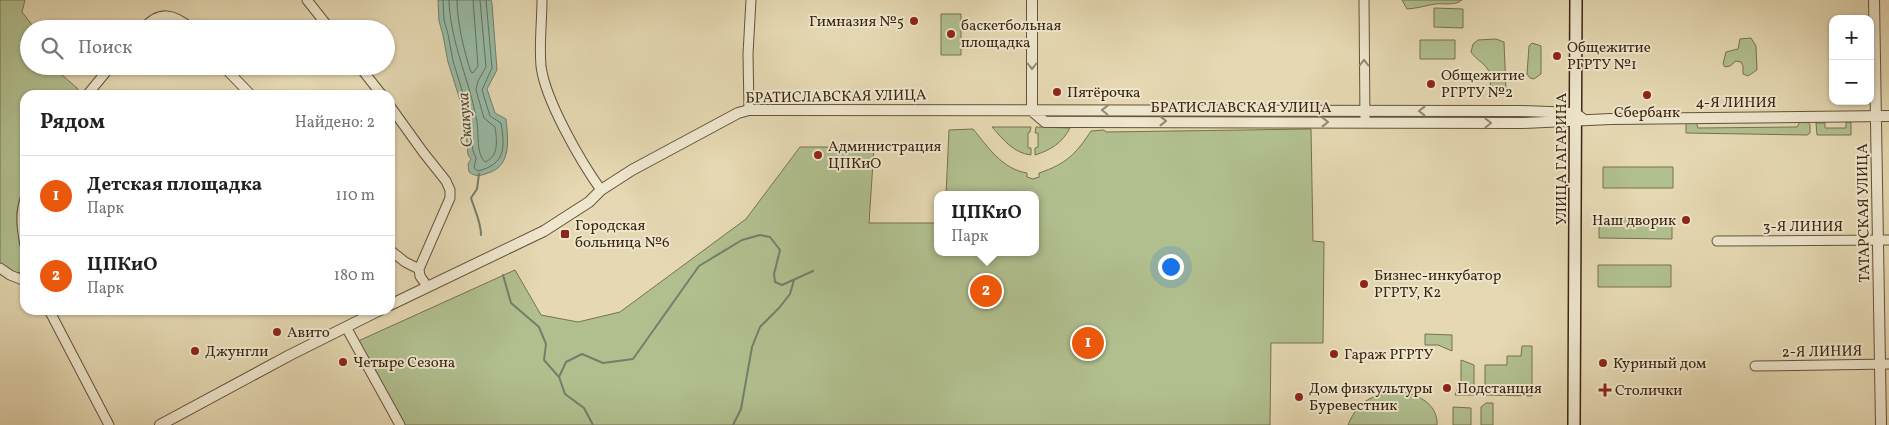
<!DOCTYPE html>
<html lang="ru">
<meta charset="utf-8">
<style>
body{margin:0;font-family:Vollkorn,serif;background:#f2f2f2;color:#222}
.controls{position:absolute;right:15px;top:15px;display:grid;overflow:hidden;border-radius:10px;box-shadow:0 1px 4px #0004}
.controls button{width:45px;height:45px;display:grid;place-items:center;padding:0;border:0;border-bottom:1px solid #e0e0e0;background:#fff;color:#222;font:25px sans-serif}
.you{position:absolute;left:1170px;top:266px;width:18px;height:18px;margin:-12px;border:4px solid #fff;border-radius:50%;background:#1a73e8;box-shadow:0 0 0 8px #1a73e833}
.badge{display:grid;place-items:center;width:32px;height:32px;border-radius:50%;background:#ea580c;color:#fff;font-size:16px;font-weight:700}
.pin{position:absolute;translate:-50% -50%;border:2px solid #fff;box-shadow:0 1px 5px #0006}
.popup{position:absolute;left:934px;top:191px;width:105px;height:65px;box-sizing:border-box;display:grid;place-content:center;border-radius:10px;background:#fff;filter:drop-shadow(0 1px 4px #0005);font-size:16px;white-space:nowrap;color:#767676}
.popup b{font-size:19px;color:#222}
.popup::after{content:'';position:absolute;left:50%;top:100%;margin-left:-10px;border:10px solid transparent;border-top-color:#fff}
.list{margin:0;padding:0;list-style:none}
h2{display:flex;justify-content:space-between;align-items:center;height:65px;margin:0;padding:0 20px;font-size:21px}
h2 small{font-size:16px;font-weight:400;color:#767676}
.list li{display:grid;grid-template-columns:32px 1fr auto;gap:15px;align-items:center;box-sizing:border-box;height:80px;padding:0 20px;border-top:1px solid #e0e0e0}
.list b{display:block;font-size:19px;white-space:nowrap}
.list p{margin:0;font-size:16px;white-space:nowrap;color:#767676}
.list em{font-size:16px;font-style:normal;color:#767676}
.icon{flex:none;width:28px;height:28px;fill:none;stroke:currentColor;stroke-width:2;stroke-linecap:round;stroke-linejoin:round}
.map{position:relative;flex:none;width:1889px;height:425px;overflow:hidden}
.search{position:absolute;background:#fff;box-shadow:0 1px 4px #0004;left:20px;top:20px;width:375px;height:55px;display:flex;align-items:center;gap:12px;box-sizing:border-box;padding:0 18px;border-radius:28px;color:#767676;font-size:19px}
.panel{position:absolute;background:#fff;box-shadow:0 1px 4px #0004;left:20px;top:90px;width:375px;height:225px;border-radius:15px}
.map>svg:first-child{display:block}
</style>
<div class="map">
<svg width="1889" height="425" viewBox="0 0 1889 425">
<rect width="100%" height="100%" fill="#e5d8b2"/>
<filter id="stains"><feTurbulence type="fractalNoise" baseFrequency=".004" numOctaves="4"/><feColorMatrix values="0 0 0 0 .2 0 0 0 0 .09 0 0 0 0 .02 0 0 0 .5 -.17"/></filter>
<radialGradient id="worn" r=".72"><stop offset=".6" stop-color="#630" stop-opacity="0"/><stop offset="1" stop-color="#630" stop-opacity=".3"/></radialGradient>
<path fill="#b1bf8f" stroke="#767250" d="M0,0H25L22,12L35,29H29V66H52L78,89V95H25V182L17,211V225L24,269L19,273L13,272L0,264Z
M1402,0H1462C1455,6 1443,3 1435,4C1424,6 1419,8 1407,9Z
M1434,8L1463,9V28L1434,27Z
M941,14H961V55H941Z
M1751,38L1756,46L1757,70L1748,76L1743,74V66L1741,62L1736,61L1730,66L1725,67L1723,64L1726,52L1738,49L1740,39Z
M1496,39L1504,42L1506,91L1494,95L1490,91C1490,86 1491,80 1490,74C1488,65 1476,60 1471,52L1473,44L1478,40Z
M1420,40H1455V59H1420Z
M1532,43L1541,46V74L1534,79L1530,78L1527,74L1529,46Z
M1696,121L1698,128L1797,127L1800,122H1808L1810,125V133L1807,135L1686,133V123Z
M1846,122H1851V135H1817L1816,123H1825V128H1846Z
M992,127H1031L1030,132L1028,133V148H1031V155C1013,153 1003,139 992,127Z
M1036,127L1070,128C1062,143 1051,150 1035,155V148L1038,147V133H1035Z
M973,129C988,147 1002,169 1027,173V177L1033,179L1039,177V173C1066,164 1076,154 1091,131L1103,130L1107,132L1311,129L1313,241L1324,242L1323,343H1271L1270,425H403L356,342L515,270L541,315L578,322L620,312L746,219L800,147H874L869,223H937V252H1035V195H946L949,130Z
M1603,167H1673V188H1603Z
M1599,218H1672V239L1599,238Z
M1598,265H1671V287H1598Z
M1425,334L1452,335V351L1438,345H1425Z
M1522,346H1532V396L1485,395V365H1507V356H1521Z
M1461,360L1474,365V395H1455L1461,381Z
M1402,392C1420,395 1438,405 1437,425H1348C1359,398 1375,394 1402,392Z
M1486,403H1493V425H1481V407Z
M1453,407L1471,408V425H1453Z"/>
<path fill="#97bba7" stroke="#727f6b" d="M438,0H491L492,4L497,70L487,89L495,113L506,119C508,139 512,166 488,173C480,176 476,177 469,172L468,164L471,159L468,155L465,116L448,62L443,35L439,21Z"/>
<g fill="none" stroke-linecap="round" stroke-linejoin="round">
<path stroke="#69705c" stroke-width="1" d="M443,0L444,20L448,34L453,61L470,116L473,151L476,158L474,168L478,171C506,164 505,147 501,123L490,116L482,90L492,68L486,0
M449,0C450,42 470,81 477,122C479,134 476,154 485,162C499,156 497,141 495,127L484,118L476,90L478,81L486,67L480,0
M457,0C457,21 464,52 471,72L473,73L478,66L473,0"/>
<path stroke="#727f6b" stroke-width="2" d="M479,174L477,189L471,198C475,211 481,222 481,235
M503,275L511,303L539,327L546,344L544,360L559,377L565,394L584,408L593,425
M559,377L566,362L582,354L603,363L633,359L699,266L742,240L760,235L770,237L780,250L774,274L775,282L782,285L813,271
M733,425L741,409L752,347L760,327L779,308L790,294L794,280"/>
<g stroke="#66523a" stroke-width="11">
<path id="minor" d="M307,0L330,29
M542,0C542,21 539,44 541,66C545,100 581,162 601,190
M1364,0L1365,122
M143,29C159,10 174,13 192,29
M223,66L251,95
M359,66L382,95
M87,95L111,66
M390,106L423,152L446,181L450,190V198L419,269L420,276L427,286
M749,110L748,54L751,0
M25,199C20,215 22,229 25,245
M1717,241L1889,240
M390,250L405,262L419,269
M0,268L10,275L25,281
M49,310L109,425
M346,327L400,425
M1755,366L1889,364"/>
</g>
<g stroke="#66523a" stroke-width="12">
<path id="tertiary" d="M1874,0L1881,425
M1032,111L1045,122H1081L1522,123L1611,119L1889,116
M1032,111V0
M390,305L544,231L589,202L601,190L632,170L738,113L749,110L1521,111L1575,113L1583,119
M160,425L290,355L380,310"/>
</g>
<g stroke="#3b2612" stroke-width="14">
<path id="secondary" d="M1574,425L1576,0"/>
</g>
<use href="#minor" stroke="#eee6cd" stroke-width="9"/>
<use href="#tertiary" stroke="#eee6cd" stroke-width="10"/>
<use href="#secondary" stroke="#eee6cd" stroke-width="11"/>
</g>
<defs><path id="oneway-chevron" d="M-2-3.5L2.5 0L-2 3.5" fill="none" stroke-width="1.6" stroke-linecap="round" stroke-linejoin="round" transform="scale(1.25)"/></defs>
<g stroke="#948670">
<use href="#oneway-chevron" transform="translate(1364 63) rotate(-90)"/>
<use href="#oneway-chevron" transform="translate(1032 66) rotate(90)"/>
<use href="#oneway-chevron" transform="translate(1105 110) rotate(-179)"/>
<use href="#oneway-chevron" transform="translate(1422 111) rotate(180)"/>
<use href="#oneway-chevron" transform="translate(1163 121)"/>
<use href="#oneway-chevron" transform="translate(1325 122)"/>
<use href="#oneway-chevron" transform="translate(1488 123)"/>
</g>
<g fill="#8f2418" stroke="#eee6cd" stroke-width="2">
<circle cx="914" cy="21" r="5"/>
<circle cx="951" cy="34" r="5"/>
<circle cx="1557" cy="56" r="5"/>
<circle cx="1431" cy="84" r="5"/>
<circle cx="1057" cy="92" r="5"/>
<circle cx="1647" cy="95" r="5"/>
<circle cx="818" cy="155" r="5"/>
<circle cx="1686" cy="220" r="5"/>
<rect x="560" y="229" width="10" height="10" rx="2.5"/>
<circle cx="1364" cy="284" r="5"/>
<circle cx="277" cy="332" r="5"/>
<circle cx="195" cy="351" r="5"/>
<circle cx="1334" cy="354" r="5"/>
<circle cx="343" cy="362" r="5"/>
<circle cx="1603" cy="363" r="5"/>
<circle cx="1447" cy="388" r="5"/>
<path d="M1602.5 382.5h5v5h5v5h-5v5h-5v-5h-5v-5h5z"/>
<circle cx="1299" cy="397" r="5"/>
</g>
<g text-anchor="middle" stroke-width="4" stroke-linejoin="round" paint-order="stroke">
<g font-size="15" fill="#3b2612" stroke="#eee6cd" text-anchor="start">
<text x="904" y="26" text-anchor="end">Гимназия №5</text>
<text x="961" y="30">баскетбольная<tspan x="961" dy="17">площадка</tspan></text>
<text x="1567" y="52">Общежитие<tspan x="1567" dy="17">РГРТУ №1</tspan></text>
<text x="1441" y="80">Общежитие<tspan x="1441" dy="17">РГРТУ №2</tspan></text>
<text x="1067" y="97">Пятёрочка</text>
<text x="1647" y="117" text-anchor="middle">Сбербанк</text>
<text x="828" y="151">Администрация<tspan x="828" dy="17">ЦПКиО</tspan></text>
<text x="1676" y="225" text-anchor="end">Наш дворик</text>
<text x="575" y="230">Городская<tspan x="575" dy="17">больница №6</tspan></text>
<text x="1374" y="280">Бизнес-инкубатор<tspan x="1374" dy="17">РГРТУ, К2</tspan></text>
<text x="287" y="337">Авито</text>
<text x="205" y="356">Джунгли</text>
<text x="1344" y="359">Гараж РГРТУ</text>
<text x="353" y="367">Четыре Сезона</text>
<text x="1613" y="368">Куриный дом</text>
<text x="1309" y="393">Дом физкультуры<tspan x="1309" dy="17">Буревестник</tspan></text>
<text x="1457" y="393">Подстанция</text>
<text x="1615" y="395">Столички</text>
</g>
<g font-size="15" fill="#3b2612" stroke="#eee6cd">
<text transform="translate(836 96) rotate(-1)" y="5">БРАТИСЛАВСКАЯ УЛИЦА</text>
<text x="1736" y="107">4-Я ЛИНИЯ</text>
<text x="1241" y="112">БРАТИСЛАВСКАЯ УЛИЦА</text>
<text transform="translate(1561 159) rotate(-90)" y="5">УЛИЦА ГАГАРИНА</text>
<text transform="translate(1863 213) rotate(-91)" y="5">ТАТАРСКАЯ УЛИЦА</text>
<text x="1803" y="231">3-Я ЛИНИЯ</text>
<text transform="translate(1822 351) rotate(-1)" y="5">2-Я ЛИНИЯ</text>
</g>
<g font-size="16" font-style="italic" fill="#524b37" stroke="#eee6cd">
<text transform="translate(464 120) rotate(-94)" y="6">Скакуха</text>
</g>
</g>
<rect width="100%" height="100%" filter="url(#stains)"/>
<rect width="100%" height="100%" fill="url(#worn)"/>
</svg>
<div class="controls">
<button>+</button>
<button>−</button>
</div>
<div class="you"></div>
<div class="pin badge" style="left:1088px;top:343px">1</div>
<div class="pin badge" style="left:986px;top:291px">2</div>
<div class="popup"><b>ЦПКиО</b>Парк</div>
<div class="search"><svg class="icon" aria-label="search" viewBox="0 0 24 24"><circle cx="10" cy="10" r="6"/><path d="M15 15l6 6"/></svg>Поиск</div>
<section class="panel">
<h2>Рядом<small>Найдено: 2</small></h2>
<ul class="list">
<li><span class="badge">1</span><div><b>Детская площадка</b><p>Парк</p></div><em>110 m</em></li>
<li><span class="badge">2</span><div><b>ЦПКиО</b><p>Парк</p></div><em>180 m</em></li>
</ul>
</section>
</div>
